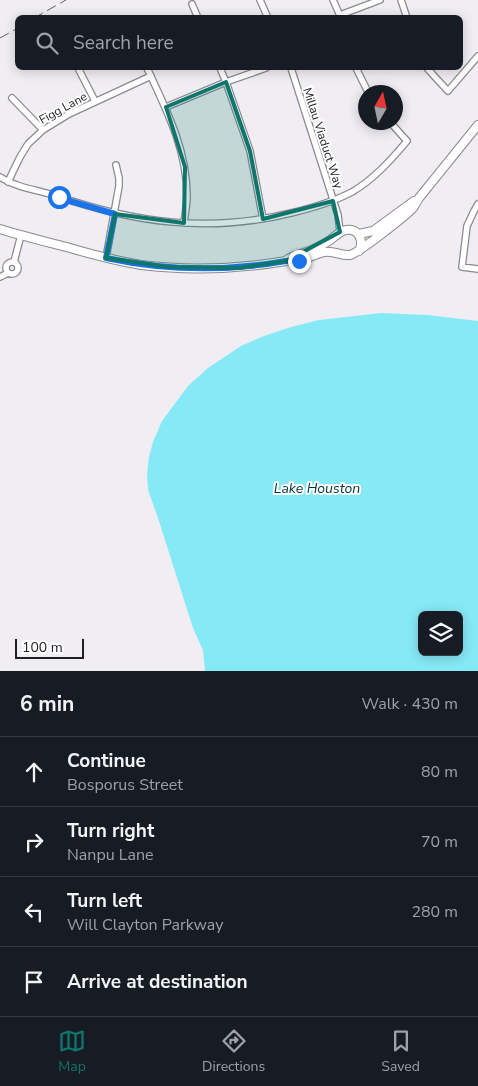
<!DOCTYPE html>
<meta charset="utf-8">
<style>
body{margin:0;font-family:"Nunito Sans",sans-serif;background:#20242c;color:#f1f3f6}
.controls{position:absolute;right:15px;bottom:15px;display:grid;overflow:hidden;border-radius:8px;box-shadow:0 2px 12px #0003}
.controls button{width:45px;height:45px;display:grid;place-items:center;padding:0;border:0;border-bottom:1px solid #363941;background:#171b24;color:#f1f3f6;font:25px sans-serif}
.compass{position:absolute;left:358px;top:85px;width:45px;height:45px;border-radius:50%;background:#171b24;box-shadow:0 2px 12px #0003;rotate:9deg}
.scale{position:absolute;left:15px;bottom:12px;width:69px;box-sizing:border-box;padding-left:5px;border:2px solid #202021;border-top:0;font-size:14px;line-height:18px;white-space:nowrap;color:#202021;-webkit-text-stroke:4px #fff;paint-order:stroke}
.stop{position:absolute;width:15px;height:15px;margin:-11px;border:4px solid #1a73e8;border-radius:50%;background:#fff}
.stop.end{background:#1a73e8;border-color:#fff;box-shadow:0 1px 5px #0008}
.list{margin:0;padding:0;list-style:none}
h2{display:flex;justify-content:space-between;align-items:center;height:65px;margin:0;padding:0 20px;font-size:21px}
h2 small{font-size:16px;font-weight:400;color:#9ea1a6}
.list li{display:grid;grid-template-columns:32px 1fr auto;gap:15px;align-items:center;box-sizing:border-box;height:70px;padding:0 20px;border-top:1px solid #363941}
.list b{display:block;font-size:19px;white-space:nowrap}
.list p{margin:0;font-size:16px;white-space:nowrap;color:#9ea1a6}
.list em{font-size:16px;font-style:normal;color:#9ea1a6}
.icon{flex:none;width:28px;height:28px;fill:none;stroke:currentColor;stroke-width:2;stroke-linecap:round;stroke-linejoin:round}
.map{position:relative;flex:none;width:478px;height:671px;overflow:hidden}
.search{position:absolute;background:#171b24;box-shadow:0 2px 12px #0003;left:15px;right:15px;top:15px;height:55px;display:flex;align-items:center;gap:12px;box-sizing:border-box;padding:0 18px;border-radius:8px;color:#9ea1a6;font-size:19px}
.sheet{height:345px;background:#171b24}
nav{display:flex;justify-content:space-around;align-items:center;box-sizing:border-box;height:70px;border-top:1px solid #363941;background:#171b24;font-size:14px;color:#9ea1a6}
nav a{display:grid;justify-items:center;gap:2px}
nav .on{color:#0f766e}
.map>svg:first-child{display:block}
</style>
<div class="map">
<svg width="478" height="671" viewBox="0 0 478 671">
<rect width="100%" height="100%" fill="#f0eef3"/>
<path fill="#86e9f6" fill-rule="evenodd" d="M381,313L427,315L478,321V671H205L203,650L193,628L158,518L148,490L147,474L149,457L153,442L162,421L188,386L208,368L241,346L264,336L291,327L319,320ZM422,615H459V652H422Z"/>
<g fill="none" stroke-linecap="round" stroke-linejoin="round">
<g stroke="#8c8a8e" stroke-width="8">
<path id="street" d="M260,0L268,18
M333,0L341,18
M401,0L407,18
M192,4L198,18
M340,15L380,0
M78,68L95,101
M147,68C166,109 187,149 187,196C187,205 185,214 184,223
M220,68L226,82L250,151L263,219
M291,68L338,215L340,232
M356,68L368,92
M427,68L435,77L448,91L478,56
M12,98L43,130
M166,107L226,82L266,68
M0,177C17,188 38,190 57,196C135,223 210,233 291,213C312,208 333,202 352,192C374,179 391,160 407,141L390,122
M8,182L20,157L28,144L43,130L69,114L151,76
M478,204L474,211L467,226L462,267L478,269
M106,258L119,186V178L116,165
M6 268a6 6 0 1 1 12 0a6 6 0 1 1-12 0Z
M14,262L21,235
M0,277L8,273"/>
</g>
<g stroke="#8c8a8e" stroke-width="10">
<path id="secondary" d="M0,229C23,236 47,242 70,248C94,255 117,261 141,265C190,271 238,269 286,261C300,263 310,256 324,252C333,250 341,256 350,255C357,254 407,215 413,208C415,205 417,201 419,198L478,125
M359,234L373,231L414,201
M288,259C293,256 300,255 306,252C313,250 320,246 327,242C333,239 339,231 346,230C359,228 364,241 359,251"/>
</g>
<use href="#street" stroke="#fff" stroke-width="5.5"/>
<use href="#secondary" stroke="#fff" stroke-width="8"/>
<path stroke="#626264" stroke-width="1" stroke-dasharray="10 5" stroke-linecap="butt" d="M34,18L66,0
M0,38L18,28"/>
</g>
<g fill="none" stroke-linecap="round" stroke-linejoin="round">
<path stroke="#1a73e8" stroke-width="6" d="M59,197L70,201L115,214L106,258C167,271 224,272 286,261L292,262L299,261"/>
</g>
<path fill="#0f766e" fill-opacity="0.2" stroke="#0f766e" stroke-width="4" stroke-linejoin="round" d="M226,82L250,151L263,219L333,201L340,232L286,261L239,268L168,267L106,258L115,214L184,223L185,167L166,107Z"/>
<g text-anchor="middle" stroke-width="4" stroke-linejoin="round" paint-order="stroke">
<g font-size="12" fill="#202021" stroke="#fff">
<text transform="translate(63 108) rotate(-29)" y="4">Figg Lane</text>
<text transform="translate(323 138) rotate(72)" y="4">Millau Viaduct Way</text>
</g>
<g font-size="14" font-style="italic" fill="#04363c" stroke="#fff">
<text x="317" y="493">Lake Houston</text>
</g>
</g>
</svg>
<div class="controls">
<button><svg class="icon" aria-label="layers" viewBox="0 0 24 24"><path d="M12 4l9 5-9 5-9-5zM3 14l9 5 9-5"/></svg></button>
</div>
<svg class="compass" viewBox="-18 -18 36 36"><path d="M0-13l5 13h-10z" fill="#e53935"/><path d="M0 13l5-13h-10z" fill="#9ea1a6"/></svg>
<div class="scale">100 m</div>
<div class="stop" style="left:59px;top:197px"></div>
<div class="stop end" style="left:299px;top:261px"></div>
<div class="search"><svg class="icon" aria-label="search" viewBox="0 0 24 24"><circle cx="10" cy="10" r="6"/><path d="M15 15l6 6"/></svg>Search here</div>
</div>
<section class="sheet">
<h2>6 min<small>Walk · 430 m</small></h2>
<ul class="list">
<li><svg class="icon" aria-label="ahead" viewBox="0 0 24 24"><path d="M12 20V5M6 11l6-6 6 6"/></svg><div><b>Continue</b><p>Bosporus Street</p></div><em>80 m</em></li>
<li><svg class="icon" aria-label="right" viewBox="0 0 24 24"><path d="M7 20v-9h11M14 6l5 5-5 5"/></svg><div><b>Turn right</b><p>Nanpu Lane</p></div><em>70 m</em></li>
<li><svg class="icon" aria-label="left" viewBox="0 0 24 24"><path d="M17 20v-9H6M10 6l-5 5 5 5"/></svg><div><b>Turn left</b><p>Will Clayton Parkway</p></div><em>280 m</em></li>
<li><svg class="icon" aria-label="arrive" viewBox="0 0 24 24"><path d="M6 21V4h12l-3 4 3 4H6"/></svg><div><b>Arrive at destination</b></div></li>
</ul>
</section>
<nav>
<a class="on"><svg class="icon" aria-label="map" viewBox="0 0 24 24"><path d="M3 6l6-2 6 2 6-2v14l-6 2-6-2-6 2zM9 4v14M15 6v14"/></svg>Map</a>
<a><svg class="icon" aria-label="directions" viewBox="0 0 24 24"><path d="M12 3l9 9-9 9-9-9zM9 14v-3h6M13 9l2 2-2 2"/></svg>Directions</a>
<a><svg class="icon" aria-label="saved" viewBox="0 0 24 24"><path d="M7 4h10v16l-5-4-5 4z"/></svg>Saved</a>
</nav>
